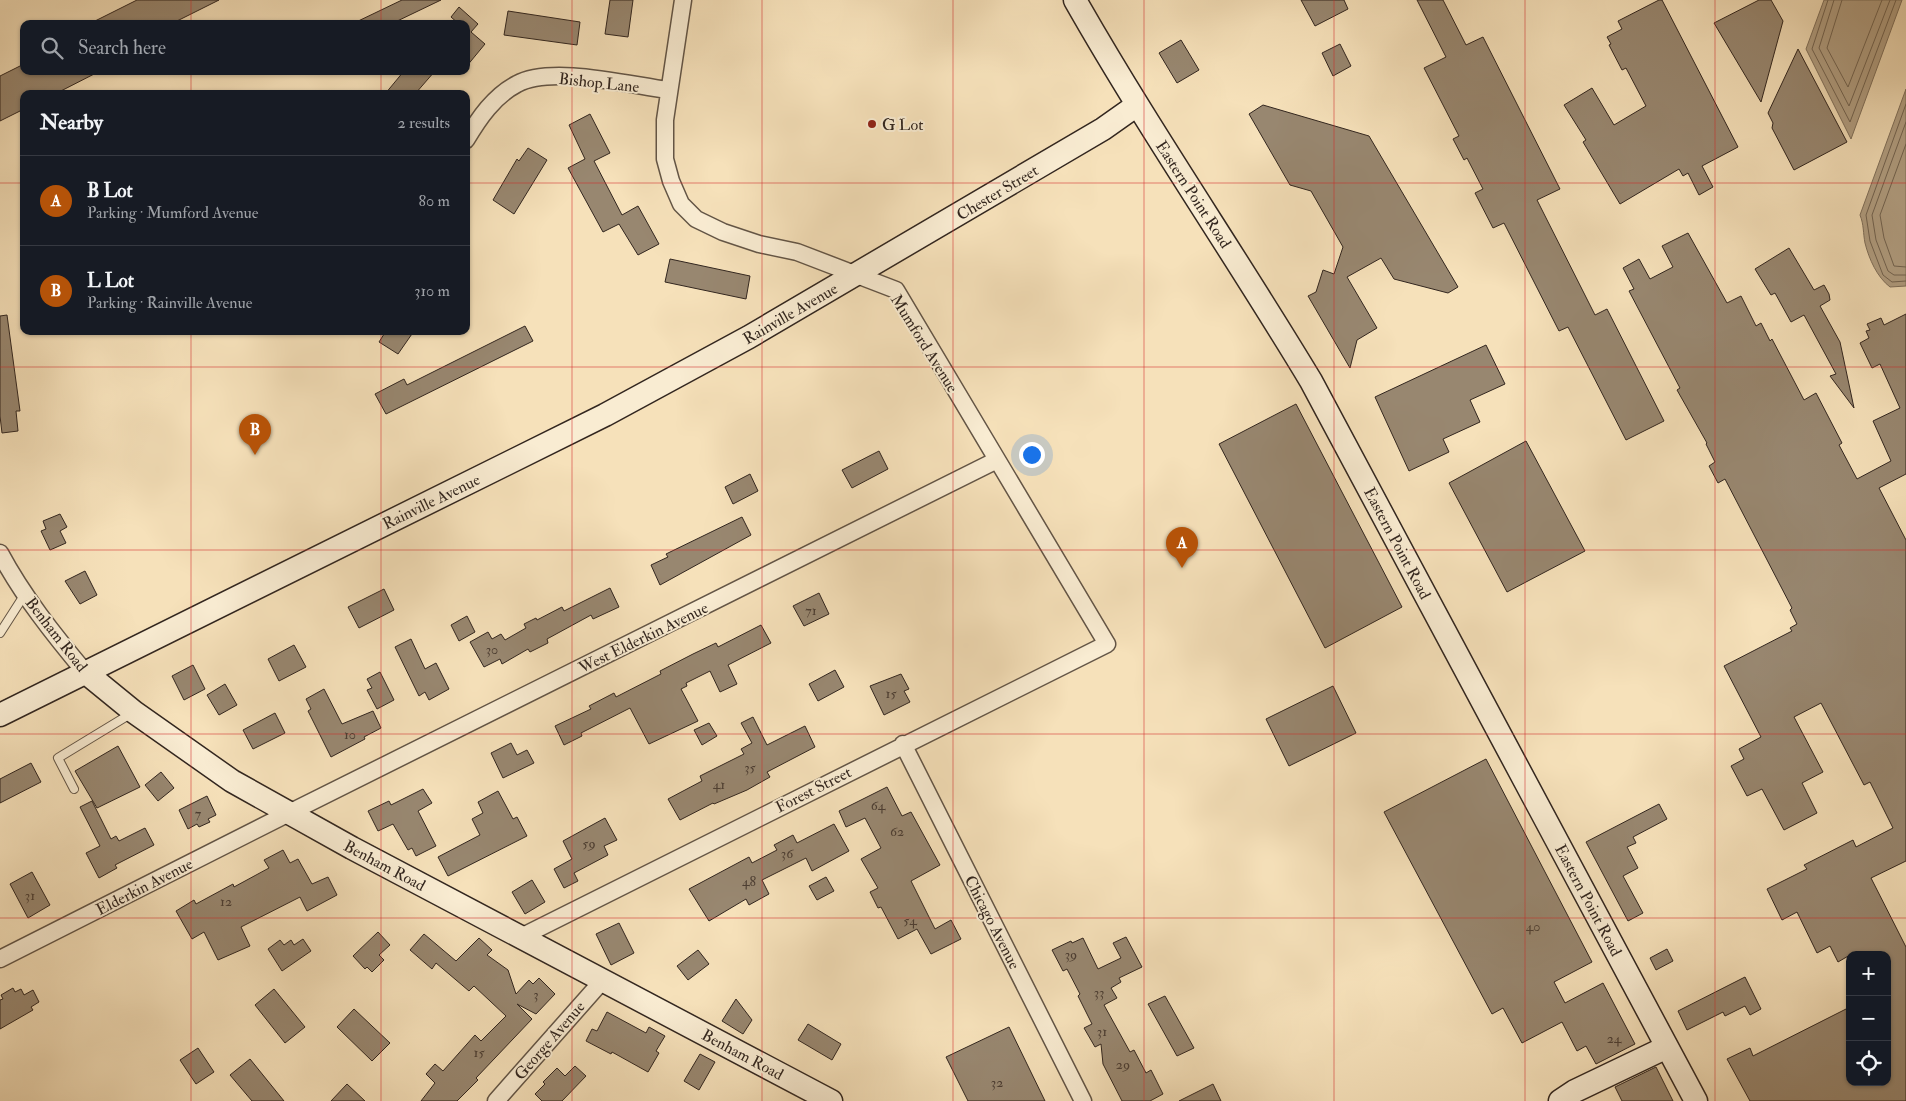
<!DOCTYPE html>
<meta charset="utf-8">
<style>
body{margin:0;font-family:"IM FELL Double Pica",serif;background:#20242c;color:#f1f3f6}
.controls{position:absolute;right:15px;bottom:15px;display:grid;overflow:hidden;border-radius:10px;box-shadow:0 1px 4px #0004}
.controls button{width:45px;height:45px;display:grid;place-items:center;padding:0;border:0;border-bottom:1px solid #363941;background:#171b24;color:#f1f3f6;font:25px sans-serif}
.you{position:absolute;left:1031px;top:454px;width:18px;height:18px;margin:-12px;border:4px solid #fff;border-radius:50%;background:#1a73e8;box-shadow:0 0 0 8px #1a73e833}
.badge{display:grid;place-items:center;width:32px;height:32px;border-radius:50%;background:#b45309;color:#fff;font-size:16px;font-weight:700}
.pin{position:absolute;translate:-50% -41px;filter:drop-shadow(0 1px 2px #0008)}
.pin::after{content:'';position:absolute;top:26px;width:18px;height:15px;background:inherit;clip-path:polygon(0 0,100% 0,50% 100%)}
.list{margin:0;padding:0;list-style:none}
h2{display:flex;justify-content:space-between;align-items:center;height:65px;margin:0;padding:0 20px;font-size:21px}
h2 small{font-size:16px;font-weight:400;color:#9ea1a6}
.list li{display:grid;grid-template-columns:32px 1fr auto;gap:15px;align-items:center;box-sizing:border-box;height:90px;padding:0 20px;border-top:1px solid #363941}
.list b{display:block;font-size:19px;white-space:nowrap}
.list p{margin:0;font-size:16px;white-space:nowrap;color:#9ea1a6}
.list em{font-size:16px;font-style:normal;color:#9ea1a6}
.icon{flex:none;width:28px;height:28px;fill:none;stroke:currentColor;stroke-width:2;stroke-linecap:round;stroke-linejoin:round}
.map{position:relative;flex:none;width:1906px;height:1101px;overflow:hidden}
.search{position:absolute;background:#171b24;box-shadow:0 1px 4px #0004;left:20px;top:20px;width:450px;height:55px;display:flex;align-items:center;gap:12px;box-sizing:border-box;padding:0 18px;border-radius:10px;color:#9ea1a6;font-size:19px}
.panel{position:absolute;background:#171b24;box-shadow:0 1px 4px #0004;left:20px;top:90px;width:450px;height:245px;border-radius:10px}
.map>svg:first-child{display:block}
</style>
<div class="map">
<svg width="1906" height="1101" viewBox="0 0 1906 1101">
<rect width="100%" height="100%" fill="#f6e1ba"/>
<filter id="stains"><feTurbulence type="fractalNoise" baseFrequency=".004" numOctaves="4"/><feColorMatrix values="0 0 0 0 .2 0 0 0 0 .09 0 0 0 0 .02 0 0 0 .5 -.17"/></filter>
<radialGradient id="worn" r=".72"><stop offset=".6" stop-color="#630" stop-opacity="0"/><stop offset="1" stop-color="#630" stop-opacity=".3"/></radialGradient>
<path fill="#b3a185" stroke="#7f705c" d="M1824,0H1902L1851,139L1806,49Z
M1906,89V286L1890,287C1877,277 1869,259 1865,243C1863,233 1864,225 1860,215Z"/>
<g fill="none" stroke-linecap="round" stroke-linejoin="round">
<path stroke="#726452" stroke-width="1" d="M1828,0L1812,49L1850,122L1896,0
M1834,0L1819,48L1849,106L1890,0
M1842,0L1827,48L1848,87L1882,0
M1906,104L1866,215L1870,241L1883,275L1892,282L1906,281
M1906,122L1872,215L1876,240L1888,271L1894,275H1906
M1906,144L1880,215L1884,238L1894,266L1906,267"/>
</g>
<path fill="#988770" stroke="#32261f" d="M137,0H219L171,24H89Z
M402,0H441L391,24H352Z
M610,0H633L628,37L605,34Z
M1301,0H1344L1348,9L1315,26Z
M1417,0H1443L1466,45L1483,37L1560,189L1537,200L1595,315L1607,309L1664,421L1626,440L1568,327L1559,331L1504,223L1493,228L1475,193L1483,189L1467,158L1464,160L1453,139L1459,136L1424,68L1446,57Z
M1659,0H1662L1738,147L1702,166L1713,187L1699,195L1688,173L1683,176L1679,169L1620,204L1583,142L1586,140L1564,105L1592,88L1614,125L1646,106L1626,68L1622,70L1609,45L1611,44L1607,37L1622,29L1618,21Z
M1759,0H1771L1783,21L1761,102L1714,23Z
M459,7L478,24L471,32L485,44L466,67V24H459L451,17Z
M508,11L580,22L577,45L504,35Z
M1181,40L1199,70L1177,83L1159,53Z
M1340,44L1351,66L1333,76L1322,53Z
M1798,49L1847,142L1794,170L1772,128L1773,123L1768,113Z
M24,64V71H100L55,94H24V109L0,121V76Z
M404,71H435L415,94H385Z
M1263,105L1369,136L1458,287L1448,293L1394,279L1381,258L1347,277L1377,328L1357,340L1350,368L1308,296L1316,292L1323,270L1334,274L1343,247L1311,191L1290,185L1249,114Z
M590,114L610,153L594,161L622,215L638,206L659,244L638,255L619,224L603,232L568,168L585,159L569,125Z
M528,148L547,160L514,214L493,200L517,159L519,161Z
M1688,233L1727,303L1741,296L1756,326L1761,323L1770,341L1772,339L1804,400L1816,393L1842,443L1839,445L1857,479L1891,461L1873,421L1900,408L1880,364L1872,368L1860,343L1869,338L1866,331L1870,330L1867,324L1881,318L1884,325L1906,314V474L1879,488L1906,540V861L1871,878L1906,947V1101H1750L1727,1059L1750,1048L1753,1056L1850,1007V1082H1887V955H1850L1838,962L1830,946L1817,953L1797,912L1782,920L1767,889L1807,869L1804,865L1853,840L1856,847L1893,828L1870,782L1864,785L1821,703L1794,717L1823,772L1802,783L1817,813L1784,830L1762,789L1747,796L1731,766L1744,759L1739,749L1761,737L1724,666L1792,631L1790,628L1797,624L1790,610L1792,608L1725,479L1718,483L1709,466L1715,462L1706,444L1707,443L1677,390L1680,388L1629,291L1634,289L1623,268L1639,259L1650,279L1673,267L1662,246Z
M1789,248L1814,290L1824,285L1829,294L1830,300L1820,306L1840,342L1854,408L1830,376L1836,374L1804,315L1791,322L1775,293L1771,295L1755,269Z
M670,259L750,276L746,299L665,282Z
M7,315L20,411H16L18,431L2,433L0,416V316Z
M525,326L533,341L386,414L375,394L404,379L407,385Z
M386,331H414L398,354L379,342Z
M1486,345L1505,384L1470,400L1480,422L1443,439L1449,452L1409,471L1375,397Z
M1296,404L1402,607L1325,648L1219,444Z
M1526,441L1585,551L1507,592L1449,483Z
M879,451L888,469L852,488L842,470Z
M750,474L758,491L733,504L725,487Z
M60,514L67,527L60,531L66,543L50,550L41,531L46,529L43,521Z
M742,517L751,535L660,585L651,565L668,557L666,554Z
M85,571L97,595L80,604L65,581Z
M610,588L619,607L593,619L591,615L547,639L548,643L530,652L528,649L502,664L500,659L484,667L470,642L488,632L492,639L501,634L505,640L526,628L524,624L536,618L537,620L562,607L564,611Z
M384,589L394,610L359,628L348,607Z
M819,593L829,614L804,626L793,606Z
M467,616L475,632L459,641L451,625Z
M761,625L771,643L728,665L737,684L720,692L710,671L686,683L687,686L681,689L698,721L649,744L630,708L581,733L582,736L564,745L555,726L591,709L589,706L614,693L616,697L661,674L660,671L693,654L716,643L718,647Z
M411,639L425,669L436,663L449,689L429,700L425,692L419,696L395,647Z
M294,645L306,667L279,681L268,659Z
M193,665L205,689L184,700L172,676Z
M835,670L844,687L818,701L809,684Z
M380,672L394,700L377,709L367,690L372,688L367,679Z
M901,674L909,689L904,691L910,702L884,715L870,686Z
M225,684L237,705L219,715L207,695Z
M1333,686L1356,733L1289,766L1266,719Z
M324,689L342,724L373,711L381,728L364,737L365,739L331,757L308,711L311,709L306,699Z
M275,713L285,733L253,749L243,730Z
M753,717L767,745L805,726L815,747L767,772L770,777L747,790L714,804L713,803L680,820L668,799L702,781L700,776L744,754L741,749L752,743L741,723Z
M709,723L717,736L702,745L694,730Z
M511,743L517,755L527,750L534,763L503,778L491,753Z
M118,746L140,787L97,808L75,771Z
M1486,759L1592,962L1554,982L1565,1003L1603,983L1635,1044L1596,1064L1586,1046L1577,1051L1562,1022L1522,1043L1503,1008L1492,1014L1384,812Z
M31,763L41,782L0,803V779Z
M161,772L174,788L158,801L145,785Z
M887,787L902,816L911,812L940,865L911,881L935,929L951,920L961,939L931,954L917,929L898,939L881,907L878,908L870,892L878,888L861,859L881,848L865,818L846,827L839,811Z
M423,789L432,803L418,811L436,846L416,856L412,848L408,850L393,824L378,831L368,811L389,801L391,805Z
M498,791L513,819L517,817L527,836L448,876L438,857L480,835L472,819L483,813L478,802Z
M207,796L216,815L208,819L210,822L199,827L197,824L188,829L179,810Z
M92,801L111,839L116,836L119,841L145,828L154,845L115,865L117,868L99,878L86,853L100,846L80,807Z
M1659,804L1667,819L1633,837L1636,843L1627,847L1638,868L1623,876L1643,913L1628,921L1586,842Z
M605,818L617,840L604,846L608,855L574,873L578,881L564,888L554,869L572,859L563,841Z
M834,824L849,851L812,871L806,858L762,880L769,894L749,905L746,899L709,921L689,889L749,857L752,863L777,850L774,845L793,835L797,843Z
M283,850L290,863L298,859L312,884L328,877L337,895L307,911L300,897L241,927L250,946L218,960L204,932L192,939L176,911L194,900L196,904L233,884L234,887L269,868L264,860Z
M32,872L50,905L28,918L10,884Z
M826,877L834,891L817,900L809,886Z
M532,880L545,902L525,914L512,892Z
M619,923L634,953L611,965L596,934Z
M378,932L390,945L379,955L384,960L372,972L367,967L365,969L353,956Z
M424,934L456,961L479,938L492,950L487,955L508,970L516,994L529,980L533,984L539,978L555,994L536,1014L517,1004L532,1019L476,1078L478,1080L457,1101H421L435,1083L426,1074L435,1064L443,1071L475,1035L481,1041L506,1016L474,986L469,991L436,963L432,969L410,950Z
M1126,937L1142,967L1119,978L1121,982L1111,988L1117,998L1104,1005L1130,1052L1134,1050L1146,1073L1151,1070L1163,1094L1150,1101H1122L1103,1064L1101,1044L1095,1047L1084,1028L1092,1024L1078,996L1080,994L1067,969L1063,971L1052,950L1071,941L1072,943L1083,938L1098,969L1121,958L1113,943Z
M303,939L311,951L282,971L268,949L280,940L284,945L291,940L294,945Z
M1667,949L1673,961L1656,970L1650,958Z
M698,950L709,964L688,980L677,966Z
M1745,977L1761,1009L1750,1015L1745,1006L1725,1016L1723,1012L1687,1030L1678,1011Z
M13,988L15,992L21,989L24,995L33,990L39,1002L31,1007L33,1010L0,1029V1000L3,999L1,995Z
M274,989L305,1027L285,1043L255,1005Z
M1165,996L1194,1048L1177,1056L1148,1004Z
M736,999L752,1020L743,1034L722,1021Z
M354,1009L390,1043L372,1061L337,1027Z
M607,1012L646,1033L649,1027L665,1036L656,1051L659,1053L648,1072L612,1052L611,1054L586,1041L592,1029L597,1031Z
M808,1024L841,1044L832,1060L798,1040Z
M1009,1027L1045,1101H968L946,1057Z
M198,1048L214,1072L196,1084L180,1060Z
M700,1054L715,1062L699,1090L684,1081Z
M250,1059L284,1101H252L230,1075Z
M575,1066L586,1076L562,1101H542L535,1094L545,1084L543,1082L557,1068L565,1076Z
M1656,1067L1673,1101H1622L1615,1087Z
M347,1084L365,1101H331Z
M1213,1084L1221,1101H1179Z"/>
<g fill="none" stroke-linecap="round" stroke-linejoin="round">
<g stroke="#635546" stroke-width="10">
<path id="lane" d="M0,633L25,594
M74,789L58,758L132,713"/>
</g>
<g stroke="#635546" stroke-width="19">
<path id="street" d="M466,140C479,118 494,96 517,84C551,65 629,85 668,90
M0,553C23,596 54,635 85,672
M903,744L1083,1101
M521,937L1107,644L896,290L797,252L759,244L723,232L696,219L681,204L671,181L665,159V120L683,0
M0,959L289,813L997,460
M496,1101L603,980"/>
</g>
<g stroke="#32261f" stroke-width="25">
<path id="secondary" d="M1075,0C1149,130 1234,253 1311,381L1696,1101
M85,672L134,712L232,781L352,848L831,1101
M0,715L605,415L749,337L1103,129L1137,105
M1560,1101L1575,1091L1667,1047"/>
</g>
<use href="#lane" stroke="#f9ecd2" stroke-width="8"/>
<use href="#street" stroke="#f9ecd2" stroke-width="16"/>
<use href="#secondary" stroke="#f9ecd2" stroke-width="22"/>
</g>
<path fill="none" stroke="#d62828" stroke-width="1" stroke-opacity="0.55" d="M191,0V24M381,0V24M572,0V1101M762,0V1101M953,0V1101M1144,0V1101M1334,0V1101M1525,0V1101M1715,0V1101M191,71V94M381,71V94M0,183H24M466,183H1906M191,331V1101M381,331V1101M0,367H1906M0,550H1906M0,734H1906M0,918H1906"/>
<circle fill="#8f2418" stroke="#f9ecd2" stroke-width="2" cx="872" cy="124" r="5"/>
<g text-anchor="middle" stroke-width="4" stroke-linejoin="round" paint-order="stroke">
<g font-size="14" fill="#4c3e33">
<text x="811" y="615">71</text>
<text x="492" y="654">30</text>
<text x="891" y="698">15</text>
<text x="350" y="739">10</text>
<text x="750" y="772">35</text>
<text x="719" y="789">41</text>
<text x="878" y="810">64</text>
<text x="198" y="818">7</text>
<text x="897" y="836">62</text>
<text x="589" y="848">59</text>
<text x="787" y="858">36</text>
<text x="749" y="886">48</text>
<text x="30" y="900">31</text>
<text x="226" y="906">12</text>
<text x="910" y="925">54</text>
<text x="1533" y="931">40</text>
<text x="1071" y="959">39</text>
<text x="1099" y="997">33</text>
<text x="536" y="999">3</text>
<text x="1102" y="1036">31</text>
<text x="1614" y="1043">24</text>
<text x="479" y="1057">15</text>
<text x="1123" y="1069">29</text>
<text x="997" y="1087">32</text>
</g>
<g font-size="16" fill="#32261f" stroke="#f9ecd2">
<text transform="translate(599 82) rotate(6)" y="6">Bishop Lane</text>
<text transform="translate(997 192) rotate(-31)" y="6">Chester Street</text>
<text transform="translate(1194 194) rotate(57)" y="6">Eastern Point Road</text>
<text transform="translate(790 313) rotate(-30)" y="6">Rainville Avenue</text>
<text transform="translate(925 343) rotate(58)" y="6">Mumford Avenue</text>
<text transform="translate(431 501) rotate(-26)" y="6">Rainville Avenue</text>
<text transform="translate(1398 543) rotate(62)" y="6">Eastern Point Road</text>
<text transform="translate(57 634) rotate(52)" y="6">Benham Road</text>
<text transform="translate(643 637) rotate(-26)" y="6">West Elderkin Avenue</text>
<text transform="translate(813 789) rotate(-27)" y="6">Forest Street</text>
<text transform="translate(385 865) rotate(28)" y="6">Benham Road</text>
<text transform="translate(144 886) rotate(-27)" y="6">Elderkin Avenue</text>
<text transform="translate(1589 900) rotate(62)" y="6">Eastern Point Road</text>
<text transform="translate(993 922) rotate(63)" y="6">Chicago Avenue</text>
<text transform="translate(549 1040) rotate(-49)" y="6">George Avenue</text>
<text transform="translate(743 1054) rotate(28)" y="6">Benham Road</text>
</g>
<g font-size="16" fill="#32261f" stroke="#f9ecd2" text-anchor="start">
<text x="882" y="130">G Lot</text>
</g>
</g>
<rect width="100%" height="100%" filter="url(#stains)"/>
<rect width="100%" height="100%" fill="url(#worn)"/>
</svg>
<div class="controls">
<button>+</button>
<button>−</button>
<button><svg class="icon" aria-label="locate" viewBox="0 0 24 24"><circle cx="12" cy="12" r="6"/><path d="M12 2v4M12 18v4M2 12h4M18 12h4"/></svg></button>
</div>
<div class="you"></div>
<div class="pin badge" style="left:1182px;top:568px">A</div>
<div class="pin badge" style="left:255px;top:455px">B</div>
<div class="search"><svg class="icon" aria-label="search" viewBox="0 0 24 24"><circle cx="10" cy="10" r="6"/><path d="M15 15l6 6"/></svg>Search here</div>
<section class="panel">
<h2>Nearby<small>2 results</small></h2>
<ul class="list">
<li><span class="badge">A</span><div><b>B Lot</b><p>Parking · Mumford Avenue</p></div><em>80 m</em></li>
<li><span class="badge">B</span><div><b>L Lot</b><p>Parking · Rainville Avenue</p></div><em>310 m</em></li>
</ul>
</section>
</div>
